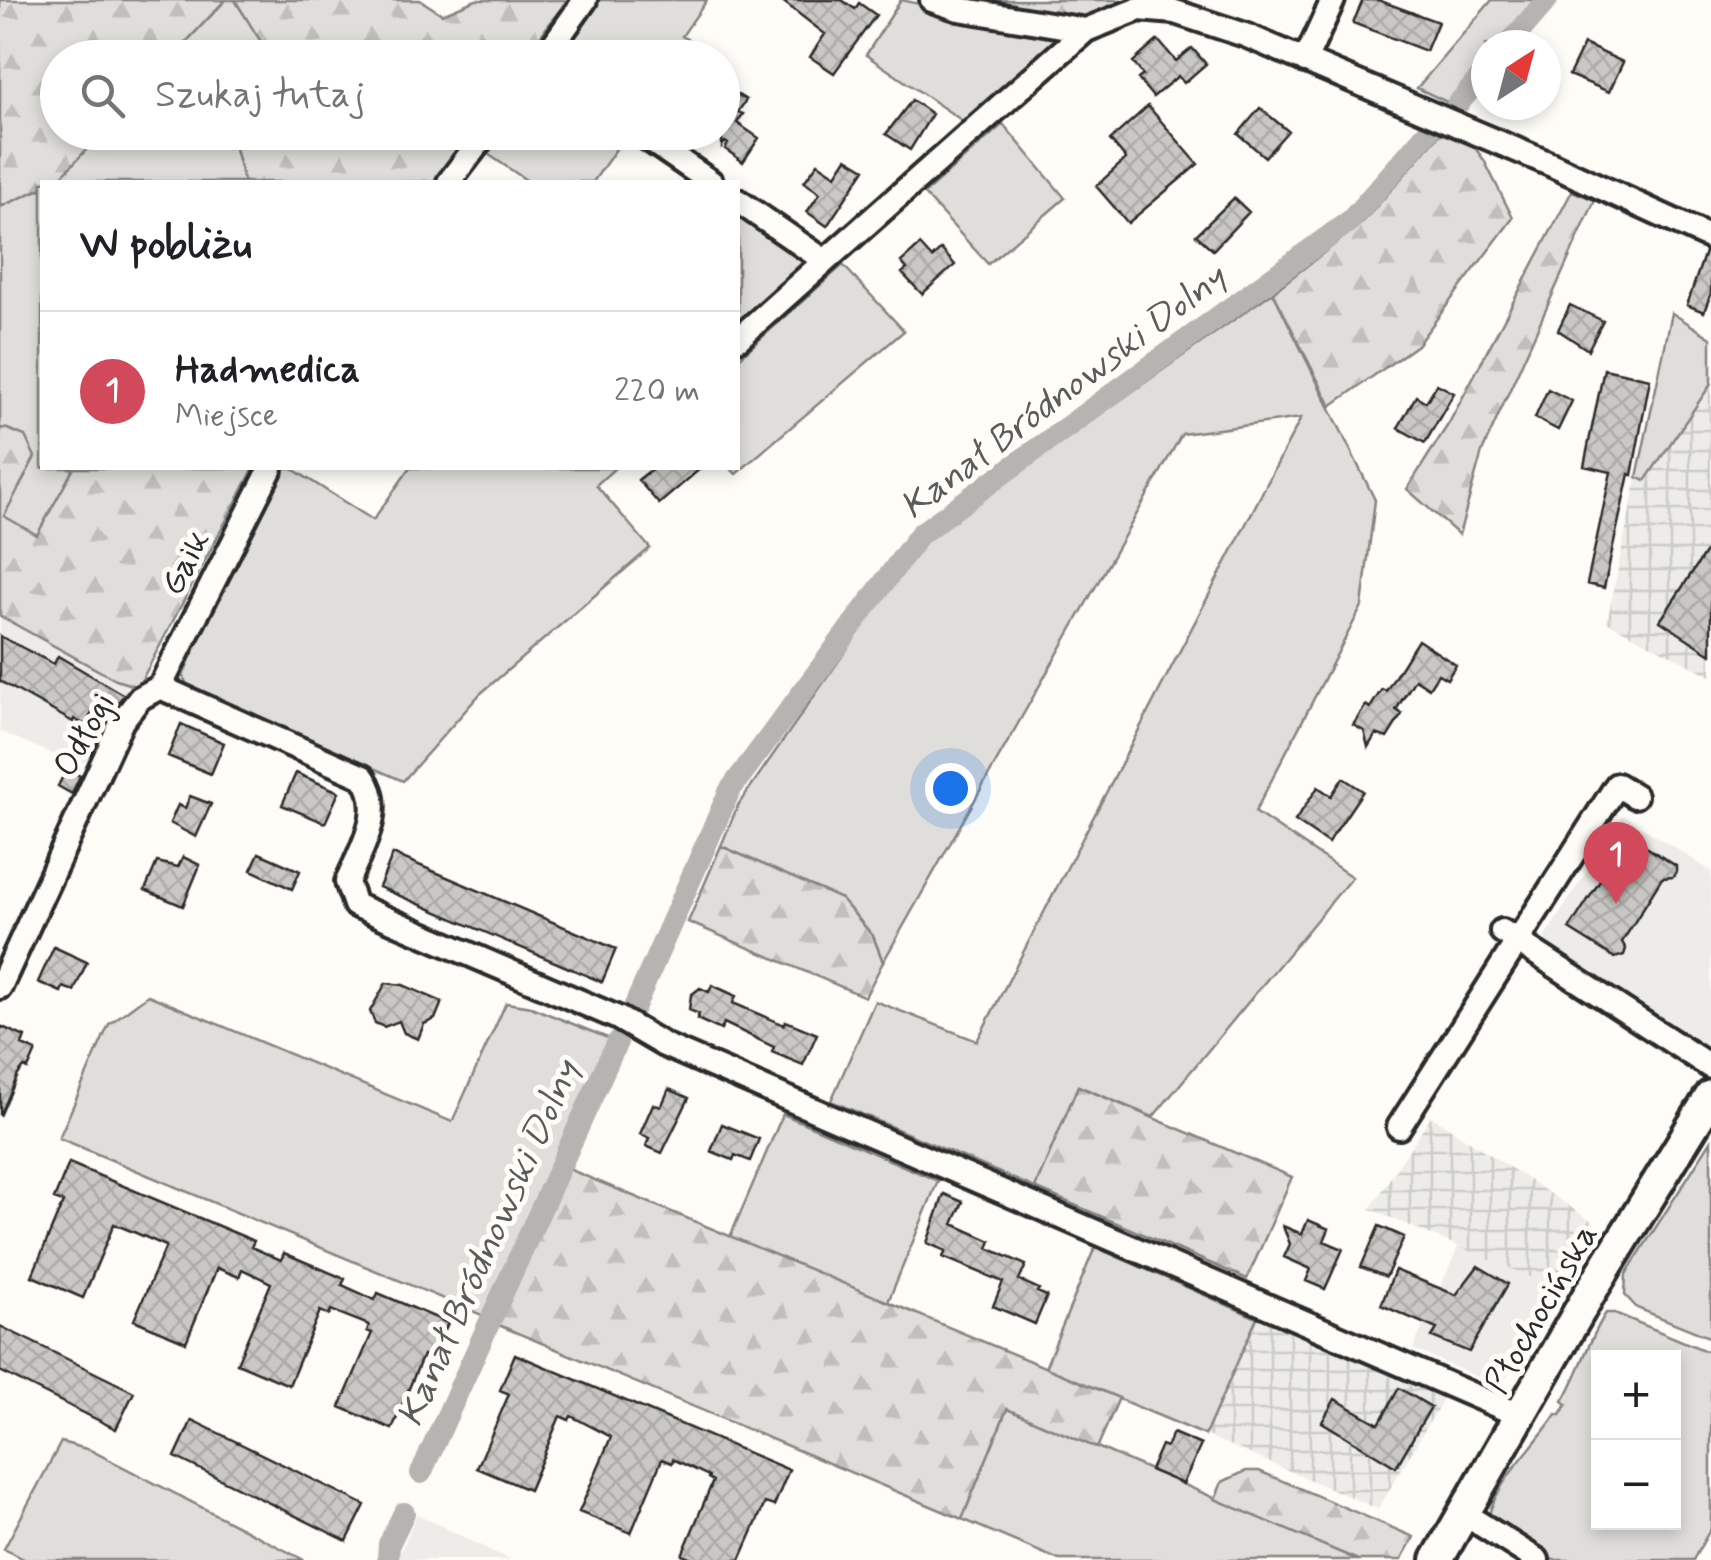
<!DOCTYPE html>
<html lang="pl">
<meta charset="utf-8">
<style>
body{margin:0;font-family:Mynerve,sans-serif;background:#f6f6f6;color:#202124}
.controls{position:absolute;right:30px;bottom:30px;display:grid;overflow:hidden;border-radius:0px;box-shadow:0 5px 15px #0003}
.controls button{width:90px;height:90px;display:grid;place-items:center;padding:0;border:0;border-bottom:2px solid #e0e0e0;background:#fff;color:#202124;font:50px sans-serif}
.compass{position:absolute;left:1471px;top:30px;width:90px;height:90px;border-radius:50%;background:#fff;box-shadow:0 5px 15px #0003;rotate:36deg}
.you{position:absolute;left:950px;top:788px;width:35px;height:35px;margin:-25px;border:8px solid #fff;border-radius:50%;background:#1a73e8;box-shadow:0 0 0 15px #1a73e833}
.badge{display:grid;place-items:center;width:65px;height:65px;border-radius:50%;background:#d1495b;color:#fff;font-size:32px;font-weight:700}
.pin{position:absolute;translate:-50% -82px;filter:drop-shadow(0 2px 5px #0008)}
.pin::after{content:'';position:absolute;top:52px;width:35px;height:30px;background:inherit;clip-path:polygon(0 0,100% 0,50% 100%)}
.list{margin:0;padding:0;list-style:none}
h2{display:flex;justify-content:space-between;align-items:center;height:130px;margin:0;padding:0 40px;font-size:42px}
h2 small{font-size:32px;font-weight:400;color:#757577}
.list li{display:grid;grid-template-columns:65px 1fr auto;gap:30px;align-items:center;box-sizing:border-box;height:160px;padding:0 40px;border-top:2px solid #e0e0e0}
.list b{display:block;font-size:38px;white-space:nowrap}
.list p{margin:0;font-size:32px;white-space:nowrap;color:#757577}
.list em{font-size:32px;font-style:normal;color:#757577}
.icon{flex:none;width:55px;height:55px;fill:none;stroke:currentColor;stroke-width:2;stroke-linecap:round;stroke-linejoin:round}
.map{position:relative;flex:none;width:1711px;height:1560px;overflow:hidden}
.search{position:absolute;background:#fff;box-shadow:0 5px 15px #0003;left:40px;top:40px;width:700px;height:110px;display:flex;align-items:center;gap:25px;box-sizing:border-box;padding:0 35px;border-radius:55px;color:#757577;font-size:38px}
.panel{position:absolute;background:#fff;box-shadow:0 5px 15px #0003;left:40px;top:180px;width:700px;height:290px;border-radius:0px}
.map>svg:first-child{display:block}
</style>
<div class="map">
<svg width="1711" height="1560" viewBox="0 0 1711 1560">
<defs>
<pattern id="industrial-grid" width="8" height="8" patternUnits="userSpaceOnUse" patternTransform="scale(2.5)"><rect width="8" height="8" fill="#edece8"/><path d="M0 4h8M4 0v8" fill="none" stroke="#cbcbc7"/></pattern>
<pattern id="forest-firs" width="22" height="20" patternUnits="userSpaceOnUse" patternTransform="scale(2.5)"><rect width="22" height="20" fill="#dfdeda"/><path d="M5 1l3.5 6h-7zM16 11l3.5 6h-7z" fill="#c0bfbb"/></pattern>
<pattern id="building-cross-hatch" width="8" height="8" patternUnits="userSpaceOnUse" patternTransform="scale(2.5)"><rect width="8" height="8" fill="#c9c8c4"/><path d="M0 0l8 8M0 8l8-8" fill="none" stroke="#adaca9"/></pattern>
</defs>
<rect width="100%" height="100%" fill="#fdfcf7"/>
<filter id="ink" filterUnits="userSpaceOnUse"><feTurbulence type="fractalNoise" baseFrequency=".01" numOctaves="2"/><feDisplacementMap in="SourceGraphic" scale="20" xChannelSelector="R" yChannelSelector="G"/><feConvolveMatrix kernelMatrix="1 2 1 2 8 2 1 2 1" color-interpolation-filters="sRGB"/></filter>
<g filter="url(#ink)">
<path fill="#edece8" d="M0,616L116,680L138,687L101,753L77,765L0,731Z
M1623,815L1711,871V1038L1705,1048L1546,947L1545,937Z
M1459,1245L1559,1289L1501,1387L1413,1349Z
M417,1514L510,1560H397Z"/>
<path fill="url(#industrial-grid)" d="M1711,382V676L1607,622L1637,477Z
M1431,1116L1595,1223L1559,1289L1370,1209Z
M1257,1318L1443,1399L1378,1509L1205,1435Z"/>
<path fill="#dfdeda" stroke="#858482" stroke-width="2.5" fill-rule="evenodd" d="M226,0H235L271,57H172Z
M596,0H707L682,36L699,46L692,57L554,58Z
M901,0L1045,31L1056,38V44L967,124L866,55Z
M1492,0H1557L1518,45H1486V82L1460,113L1444,106L1447,102L1417,88Z
M1003,124L1065,198L988,264L924,194Z
M102,132L231,133L244,182H55Z
M619,132L625,136L593,182H529L482,150L496,133Z
M42,188V468H74L37,536L3,516L5,428L0,429V207Z
M738,213L808,261L740,321L738,320Z
M843,265L904,331L736,474L730,468H738V359Z
M1273,292L1375,500L1362,606L1255,812L1352,877L1153,1117L1078,1086L1035,1188L831,1101L875,1001L977,1041L1301,418L1182,434L883,962L873,936L841,899L721,846L738,805L924,539Z
M1672,313L1711,338V384L1645,481L1637,477Z
M281,468H291L373,520L410,468H615L596,485L650,548L480,694L403,781L188,687L183,676L214,600Z
M148,995L452,1122L506,1003L531,1007L610,1039L484,1316L59,1138L109,1024Z
M783,1114L938,1181L888,1302L730,1237Z
M1711,1141V1338L1637,1308L1625,1295L1626,1274Z
M1095,1247L1257,1318L1205,1435L1045,1368Z
M1606,1313H1615L1711,1353V1528L1693,1560H1553L1488,1518C1498,1478 1534,1448 1556,1414L1560,1415L1567,1404L1563,1401C1580,1372 1588,1341 1606,1313ZM1598,1358H1674V1522H1598Z
M1007,1408L1358,1560H1059L962,1519Z
M61,1442L90,1450L304,1560H26L4,1549Z"/>
<path fill="url(#forest-firs)" stroke="#858482" stroke-width="2.5" d="M0,0H225L172,57L58,58V132L102,133L57,181L42,182V188L0,207Z
M235,0H420L442,14L476,0H567L525,57L271,58Z
M978,0H1120V3L1089,24L979,6Z
M231,133V132L469,133L433,182H244Z
M1441,133L1472,144L1484,160L1513,218L1417,345L1331,406L1273,292L1362,223Z
M1572,191L1595,200L1482,452L1459,535L1407,489L1449,423Z
M5,428L25,436L35,457L4,516L37,535L74,468H254L138,687L116,680L0,616V429Z
M721,846L841,899L873,936L883,962L865,997L688,922Z
M1078,1086L1292,1177L1247,1279L1035,1188Z
M566,1168L1119,1398L1097,1448L1007,1409L962,1519L496,1324Z
M1246,1471H1259L1414,1537L1401,1560H1358L1215,1499L1222,1482Z"/>
<g fill="none" stroke-linecap="round" stroke-linejoin="round">
<path stroke="#b5b4b1" stroke-width="22" d="M1508,45L1547,0
M1457,105L1486,71
M633,1010L730,790L920,534L1351,220L1432,127
M421,1473L617,1042
M388,1560L389,1544L404,1513"/>
</g>
<path fill="url(#building-cross-hatch)" stroke="#2b2b2b" stroke-width="2.5" d="M781,0H842L855,9L859,3L876,15L834,73L810,57L825,34Z
M1363,0H1378L1438,22L1426,51L1353,23Z
M1158,40L1176,61L1192,48L1206,64L1184,83L1178,76L1153,97L1138,79L1143,75L1133,62Z
M1584,44L1623,62L1609,92L1569,75Z
M722,85L746,100L738,112L743,114L737,123L759,138L743,162L725,149L728,144L725,142L722,146Z
M912,100L932,114L910,150L886,134Z
M1148,106L1198,164L1128,223L1096,186L1126,159L1110,140Z
M1260,108L1288,131L1265,157L1238,134Z
M847,158L865,169L827,226L807,212L820,193L804,182L818,163L836,175Z
M1234,198L1249,212L1213,250L1196,235Z
M920,245L932,258L941,249L955,265L922,294L902,273L907,269L901,262Z
M1705,252L1711,253V293L1704,312L1687,305Z
M1570,305L1603,321L1588,350L1558,330Z
M1604,369L1650,379L1632,475L1629,474L1604,588L1587,584L1611,472L1584,466Z
M1437,384L1454,393L1425,443L1398,428L1416,396L1426,402Z
M1548,389L1572,401L1558,430L1535,418Z
M653,468H701L659,504L638,480Z
M1711,544V654L1660,621Z
M0,636L54,664L58,656L124,695L111,711L98,703L85,725L74,719L73,722L0,681Z
M1418,640L1456,665L1447,679L1438,674L1429,688L1415,679L1396,710L1402,714L1387,738L1376,734L1368,747L1364,731L1353,725L1366,705L1370,708L1382,689L1386,691Z
M181,724L224,743L211,774L168,756Z
M67,768L80,776L72,794L58,786Z
M296,773L339,792L325,823L282,805Z
M1343,778L1363,791L1328,843L1295,821L1318,787L1331,796Z
M190,796L211,804L196,837L170,823L178,805L185,808Z
M1629,836L1676,866V872L1673,877L1662,878L1622,942L1626,949L1624,955L1615,958L1569,929Z
M259,853L300,871L292,889L251,870Z
M393,854L616,949L602,982L379,887Z
M183,857L200,865L183,906L145,890L157,862L178,867Z
M54,947L87,962L74,991L63,987L61,992L38,982Z
M386,983L403,985L442,1002L435,1019L424,1024L418,1039L404,1033L399,1021L384,1027L375,1023L370,1011Z
M712,985L736,996L733,1003L784,1025L786,1021L817,1034L803,1065L772,1052L774,1047L724,1023L721,1030L697,1019L699,1014L689,1010L691,995L700,988L709,992Z
M0,1026L25,1037L22,1045L36,1051L28,1069L24,1067L18,1075L0,1116Z
M669,1089L689,1098L662,1153L646,1146L649,1138L640,1134L653,1104L661,1107Z
M722,1124L759,1139L750,1161L735,1155L733,1160L711,1151Z
M69,1163L254,1241L251,1247L281,1260L284,1253L345,1279L342,1285L375,1300L378,1293L448,1323L432,1359L423,1355L392,1429L340,1407L372,1333L367,1331L369,1325L331,1310L329,1315L320,1311L289,1385L237,1363L271,1283L242,1269L239,1277L217,1268L186,1342L134,1320L166,1246L136,1233L114,1224L83,1298L32,1276L63,1202L54,1199Z
M944,1194L963,1202L953,1224L991,1241L988,1248L1026,1265L1019,1280L1039,1289L1037,1292L1047,1296L1035,1324L993,1306L1003,1282L943,1257L946,1251L927,1243Z
M1308,1220L1329,1229L1324,1241L1343,1249L1325,1289L1306,1281L1311,1269L1284,1257L1290,1244L1283,1226L1302,1234Z
M1379,1226L1404,1237L1386,1277L1361,1267Z
M1478,1266L1508,1284L1469,1352L1432,1337L1437,1329L1381,1305L1395,1270L1456,1295Z
M0,1326L134,1392L116,1429L0,1371Z
M515,1354L789,1470L774,1506L765,1503L740,1560H694L682,1555L713,1481L708,1478L709,1476L673,1459L672,1463L662,1459L631,1533L579,1512L611,1437L571,1416L569,1420L560,1416L529,1490L477,1468L509,1394L500,1390Z
M1399,1388L1431,1407L1396,1467L1322,1422L1335,1399L1379,1424Z
M192,1420L365,1505L347,1541L175,1457Z
M1173,1433L1201,1445L1183,1484L1150,1470L1161,1445L1166,1447Z"/>
<g fill="none" stroke-linecap="round" stroke-linejoin="round">
<g stroke="#2b2b2b" stroke-width="30">
<path id="minor" d="M932,0L959,9L1086,30
M544,58L585,0
M1305,61L1333,0
M638,132L711,182
M449,182L487,132
M738,201L825,261L1086,30L1139,9L1175,12L1245,35L1550,164L1711,238
M738,339L825,261
M160,687L363,777C387,809 361,849 347,882L355,905L618,1018L664,1045L1521,1416
M160,687L271,468
M1502,931L1711,1067
M0,987L122,721L140,698L160,687
M1399,1127L1617,785L1635,796
M1463,1513L1537,1560"/>
</g>
<g stroke="#2b2b2b" stroke-width="38">
<path id="major" d="M1437,1560L1588,1296L1711,1096"/>
</g>
<use href="#minor" stroke="#fdfcf7" stroke-width="22"/>
<use href="#major" stroke="#fdfcf7" stroke-width="30"/>
</g>
</g>
<g text-anchor="middle" stroke-width="10" stroke-linejoin="round" paint-order="stroke">
<g font-size="35" fill="#2b2b2b" stroke="#fdfcf7">
<text transform="translate(184 562) rotate(-63)" y="12">Gaik</text>
<text transform="translate(83 734) rotate(-61)" y="12">Odłogi</text>
<text transform="translate(1540 1308) rotate(-60)" y="12">Płochocińska</text>
</g>
<g font-size="38" font-style="italic" fill="#5b5b5a" stroke="#fdfcf7">
<text transform="translate(1062 391) rotate(-37)" y="13">Kanał Bródnowski Dolny</text>
<text transform="translate(487 1243) rotate(-66)" y="13">Kanał Bródnowski Dolny</text>
</g>
</g>
</svg>
<div class="controls">
<button>+</button>
<button>−</button>
</div>
<svg class="compass" viewBox="-18 -18 36 36"><path d="M0-13l5 13h-10z" fill="#e53935"/><path d="M0 13l5-13h-10z" fill="#757577"/></svg>
<div class="you"></div>
<div class="pin badge" style="left:1616px;top:904px">1</div>
<div class="search"><svg class="icon" aria-label="search" viewBox="0 0 24 24"><circle cx="10" cy="10" r="6"/><path d="M15 15l6 6"/></svg>Szukaj tutaj</div>
<section class="panel">
<h2>W pobliżu<small></small></h2>
<ul class="list">
<li><span class="badge">1</span><div><b>Hadmedica</b><p>Miejsce</p></div><em>220 m</em></li>
</ul>
</section>
</div>
